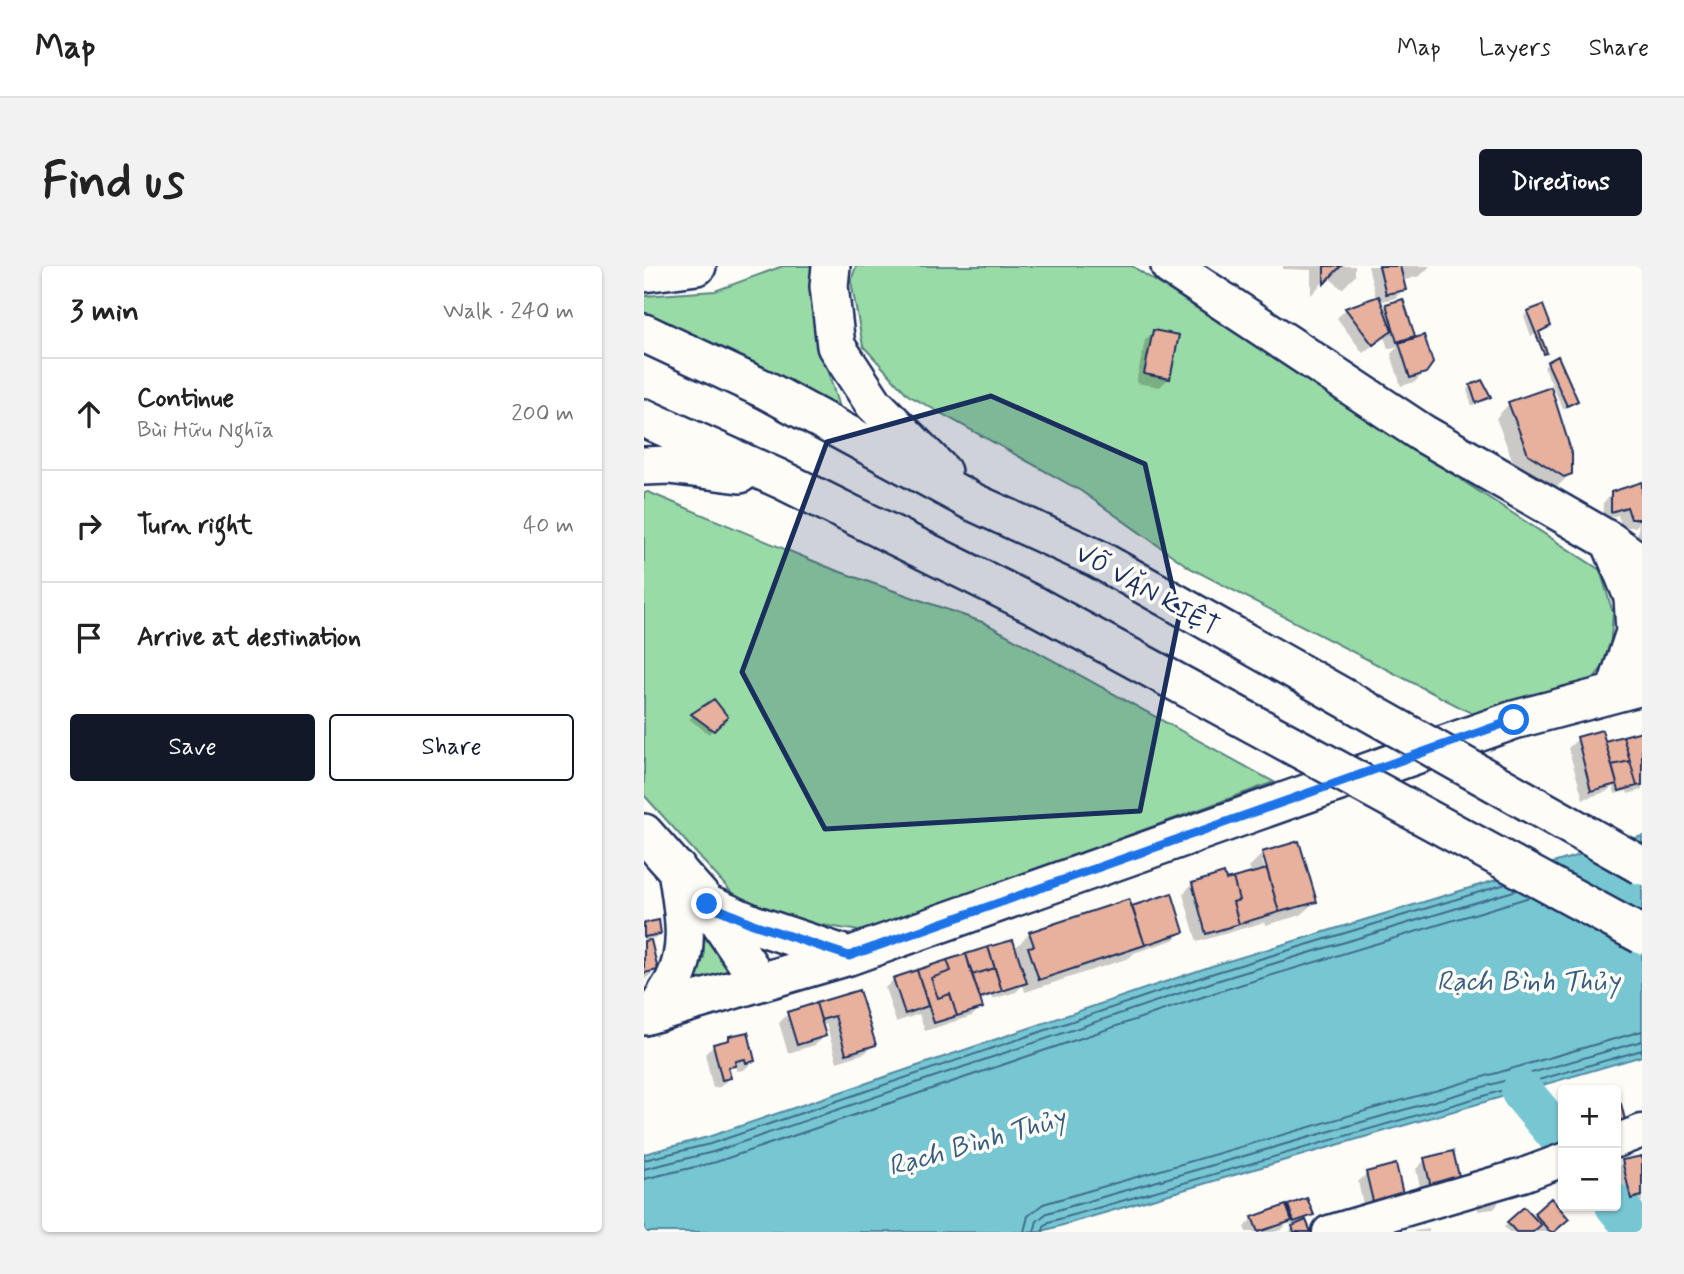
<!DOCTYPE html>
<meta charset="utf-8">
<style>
body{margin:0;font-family:Mynerve,sans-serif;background:#f2f2f2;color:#222}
.controls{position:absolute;right:21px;bottom:21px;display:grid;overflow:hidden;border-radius:7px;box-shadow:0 2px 5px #0004}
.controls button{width:63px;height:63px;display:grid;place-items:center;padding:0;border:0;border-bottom:2px solid #e0e0e0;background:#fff;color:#222;font:35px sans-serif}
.stop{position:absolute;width:21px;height:21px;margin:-16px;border:5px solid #1a73e8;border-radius:50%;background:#fff}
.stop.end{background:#1a73e8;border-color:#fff;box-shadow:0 2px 7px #0008}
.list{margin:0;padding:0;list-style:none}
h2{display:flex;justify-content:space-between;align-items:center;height:91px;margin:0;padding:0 28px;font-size:30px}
h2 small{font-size:23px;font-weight:400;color:#767676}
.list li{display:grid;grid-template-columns:46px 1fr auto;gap:21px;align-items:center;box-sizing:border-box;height:112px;padding:0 28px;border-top:2px solid #e0e0e0}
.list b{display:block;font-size:26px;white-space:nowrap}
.list p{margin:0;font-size:23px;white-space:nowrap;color:#767676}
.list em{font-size:23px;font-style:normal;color:#767676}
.actions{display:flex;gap:14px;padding:21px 28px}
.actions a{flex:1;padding:16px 0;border:2px solid #111827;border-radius:7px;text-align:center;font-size:24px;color:#111827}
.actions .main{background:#111827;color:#fff}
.icon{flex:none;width:38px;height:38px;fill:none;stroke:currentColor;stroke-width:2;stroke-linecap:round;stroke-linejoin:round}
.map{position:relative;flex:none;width:998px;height:966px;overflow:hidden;border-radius:7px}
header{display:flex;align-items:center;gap:42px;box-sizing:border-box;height:98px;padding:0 35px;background:#fff;border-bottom:2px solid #e0e0e0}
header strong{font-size:33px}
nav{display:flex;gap:38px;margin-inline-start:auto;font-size:24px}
.intro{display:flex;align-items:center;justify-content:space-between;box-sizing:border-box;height:168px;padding:0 42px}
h1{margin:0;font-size:49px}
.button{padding:18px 32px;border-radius:7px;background:#111827;color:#fff;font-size:24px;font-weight:700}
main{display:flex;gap:42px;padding:0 42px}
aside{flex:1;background:#fff;border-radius:7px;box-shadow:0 2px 5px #0004}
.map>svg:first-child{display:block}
</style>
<header>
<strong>Map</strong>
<nav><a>Map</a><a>Layers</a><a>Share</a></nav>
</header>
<div class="intro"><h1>Find us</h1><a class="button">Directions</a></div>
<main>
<aside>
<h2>3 min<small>Walk · 240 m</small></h2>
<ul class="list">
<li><svg class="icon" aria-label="ahead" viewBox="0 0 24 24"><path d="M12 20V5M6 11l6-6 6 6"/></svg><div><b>Continue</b><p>Bùi Hữu Nghĩa</p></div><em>200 m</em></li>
<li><svg class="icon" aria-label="right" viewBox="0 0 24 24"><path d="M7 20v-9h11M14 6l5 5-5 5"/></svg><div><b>Turn right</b></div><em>40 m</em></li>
<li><svg class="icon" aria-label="arrive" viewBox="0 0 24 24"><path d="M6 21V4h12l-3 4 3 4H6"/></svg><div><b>Arrive at destination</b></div></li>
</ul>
<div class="actions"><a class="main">Save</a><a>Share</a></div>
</aside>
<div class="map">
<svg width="998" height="966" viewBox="0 0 998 966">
<rect width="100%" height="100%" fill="#fdfcf7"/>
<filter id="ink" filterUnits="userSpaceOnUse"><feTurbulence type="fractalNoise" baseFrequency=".0143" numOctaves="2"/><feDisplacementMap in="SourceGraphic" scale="14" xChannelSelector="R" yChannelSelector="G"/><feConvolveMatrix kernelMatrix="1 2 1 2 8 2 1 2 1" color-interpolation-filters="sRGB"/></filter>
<g filter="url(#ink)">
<path fill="#99dba6" stroke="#5a8582" stroke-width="2" d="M139,0H174L170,59L196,145L0,52V30L71,25Z
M212,0H488L956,304L969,347L965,394L942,421L833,450L546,302L437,225L264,129L219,80L207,15Z
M4,226L191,304L341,357L630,516L222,666L128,651L88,627L0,529V227Z
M64,663L96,704L48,718L60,691L58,665Z"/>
<path fill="#77c7d3" stroke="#528aa4" stroke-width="2" d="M998,570V790L395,966H0V888L64,871L568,700Z"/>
<path fill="#0003" fill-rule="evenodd" d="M639,0H711V10L698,23L684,11L667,29V4L639,3Z
M724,0H786L776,10L757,15L760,23L751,32L735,36L738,44L742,40L758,35L769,70L761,77L780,106L771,116L757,120L747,88L754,80L744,83L740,70L719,87L693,52L702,43L732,32Z
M884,46L905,60L887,70L880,50Z
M510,65L525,112L516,121L492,117L501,74Z
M904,97L932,135L928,139L919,143L900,101Z
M827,120L845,131L828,140L823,124Z
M865,138L927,207L913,221L906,224L871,201L852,152Z
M998,218V271L993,270L995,257L991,261H978L974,249L959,254V237L968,228Z
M70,435L81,451L65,468L45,453Z
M998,467V524L984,528L983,525L971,528L969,520L962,526L939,533L924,482L934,473L960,477Z
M619,587L671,635L657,649L622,659L621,656L553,676L539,628L548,618L581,616L607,607L605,601ZM618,594H622L627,610L623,611Z
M526,630L538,665L529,674L490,687L485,692L381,726L379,719L372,726L349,733L348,730L335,735L337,741L328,750L281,765L275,748L252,756L241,722L250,713L342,684L370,683L386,667L487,642Z
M0,658L15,668L11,672L5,673L12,704L0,714Z
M214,727L230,778L221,787L193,796L182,758L177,760L180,770L171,779L144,787L135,757L144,748Z
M86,771L109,795L100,804L93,805L92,801L86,802L83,805L85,812L76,821L69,822L61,788L70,779L81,776Z
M972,887L975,900L979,896L998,892V936L978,941L975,924H972Z
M781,894L815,913L778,929L772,903Z
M723,907L750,945L722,952L714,916Z
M852,925L854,938L850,943L834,945L832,932Z
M907,934L909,966H865L860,961L880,943L888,952Z
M645,940L668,949L660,954L665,966H645L653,956L646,959L645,956L637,964L630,966H602L600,961L609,952L642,943Z
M785,963V966H770V965Z"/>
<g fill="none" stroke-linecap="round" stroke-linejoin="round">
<path stroke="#406c8d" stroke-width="2" d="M0,894L66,878L570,707L862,618
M0,903L69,886L572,715L873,624
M0,913L72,896L576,725L886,631
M380,966L384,950L399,938L998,765
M390,966L393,955L403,947L998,775
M399,966L400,960L405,956L998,784"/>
<path stroke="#77c7d3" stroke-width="42" d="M878,826L919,875
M972,939L994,966"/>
</g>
<path fill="#e8b19d" stroke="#1b2f5e" stroke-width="2" d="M680,0H697L680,18Z
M735,0H756L762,24L742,28Z
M735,30L748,65L729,79L701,42Z
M759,33L771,70L753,76L742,38Z
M899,39L907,60L895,66L903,87L900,88L883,45Z
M509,64L535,69L526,113L500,108Z
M780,69L789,97L782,107L766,112L755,77Z
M914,90L934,135L923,140L903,96Z
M838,114L847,131L832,137L826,119Z
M907,121L928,188V208L920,211L884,188L864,136Z
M998,216V253H987L983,241L967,246V226Z
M70,433L84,451L70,465L47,448Z
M958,464L973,518L947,525L933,471Z
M998,465V519L993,520L979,470Z
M979,470L986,495L968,499L961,475Z
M986,495L993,520L975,525L968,499Z
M655,575L673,636L635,646L618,586Z
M623,603L635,646L595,658L589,636L595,634L589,612Z
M580,607L582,614L589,612L595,634L589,636L595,658L562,668L548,617Z
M528,627L540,666L501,679L488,640Z
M485,633L501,679L395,714L384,681L390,680L385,666Z
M15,654L17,668L0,671V657Z
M7,674L14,704L0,707V675Z
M369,674L383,717L358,725L344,681Z
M344,681L351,702L328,709L322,688Z
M322,688L339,742L313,750L306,728L294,732L287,712L307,705L303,694Z
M303,694L307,705L287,712L294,732L306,728L313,750L290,757L273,704Z
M351,702L358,725L336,732L328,709Z
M273,704L284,740L261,748L249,712Z
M215,724L232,779L202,788L191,750L177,754L172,737Z
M172,737L182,770L153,779L143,746Z
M104,766L111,795L102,797L101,793L92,795L91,800L84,801L87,812L78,814L69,778L85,774V770Z
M977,838L982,858L972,860V839Z
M809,885L816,914L787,921L780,892Z
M998,890V930L987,933L978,894Z
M752,898L761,937L731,944L722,906Z
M663,932L670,949L650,956L644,939Z
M907,932L925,953L910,966H906L890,947Z
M642,939L648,955L614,966L608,951Z
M880,941L897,959L889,966H872L863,956Z
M662,954L667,966H650L648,960Z"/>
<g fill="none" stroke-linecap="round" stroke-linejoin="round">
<g stroke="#1b2f5e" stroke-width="37">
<path id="tertiary" d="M972,875L998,865
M685,966L879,909L919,894"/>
</g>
<g stroke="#1b2f5e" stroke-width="42">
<path id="secondary" d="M187,0L185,20L192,80L230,138L298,206
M526,0L778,167L966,275L998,298
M0,7L53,0
M0,67L122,124L329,236L454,293
M0,152L136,213L392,340
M0,200L25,199L96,208
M966,275L989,331L991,366L971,426
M0,567L63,638L115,715
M63,638L109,658L205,690
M10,747C16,737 24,726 30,715C48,680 38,640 33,603
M0,750L205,690L870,454L998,420"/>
</g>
<use href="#tertiary" stroke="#fdfcf7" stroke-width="32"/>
<use href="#secondary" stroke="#fdfcf7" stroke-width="37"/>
<g stroke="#1b2f5e" stroke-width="42" stroke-linecap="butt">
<path id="secondary-bridge" d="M454,293L998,600
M392,340L998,669"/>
</g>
<use href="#secondary-bridge" stroke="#fdfcf7" stroke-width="37"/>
</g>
</g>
<g fill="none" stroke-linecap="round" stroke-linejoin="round" filter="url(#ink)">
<path stroke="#1a73e8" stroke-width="9" d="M63,638L109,658L205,690L870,454"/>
</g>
<path fill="#1b2f5e" fill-opacity="0.2" stroke="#1b2f5e" stroke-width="5" stroke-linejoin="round" d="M347,130L501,198L535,351L496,545L181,563L98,406L183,176Z"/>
<g text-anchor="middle" stroke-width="7" stroke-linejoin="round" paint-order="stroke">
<g font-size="26" fill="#1b2f5e" stroke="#fdfcf7">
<text transform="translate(504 323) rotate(29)" y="9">VÕ VĂN KIỆT</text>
</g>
<g font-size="28" font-style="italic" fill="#375d81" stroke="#fdfcf7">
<text x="884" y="724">Rạch Bình Thủy</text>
<text transform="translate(332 875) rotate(-16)" y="10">Rạch Bình Thủy</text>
</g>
</g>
</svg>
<div class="controls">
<button>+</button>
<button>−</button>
</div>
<div class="stop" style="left:870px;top:454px"></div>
<div class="stop end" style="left:63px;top:638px"></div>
</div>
</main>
